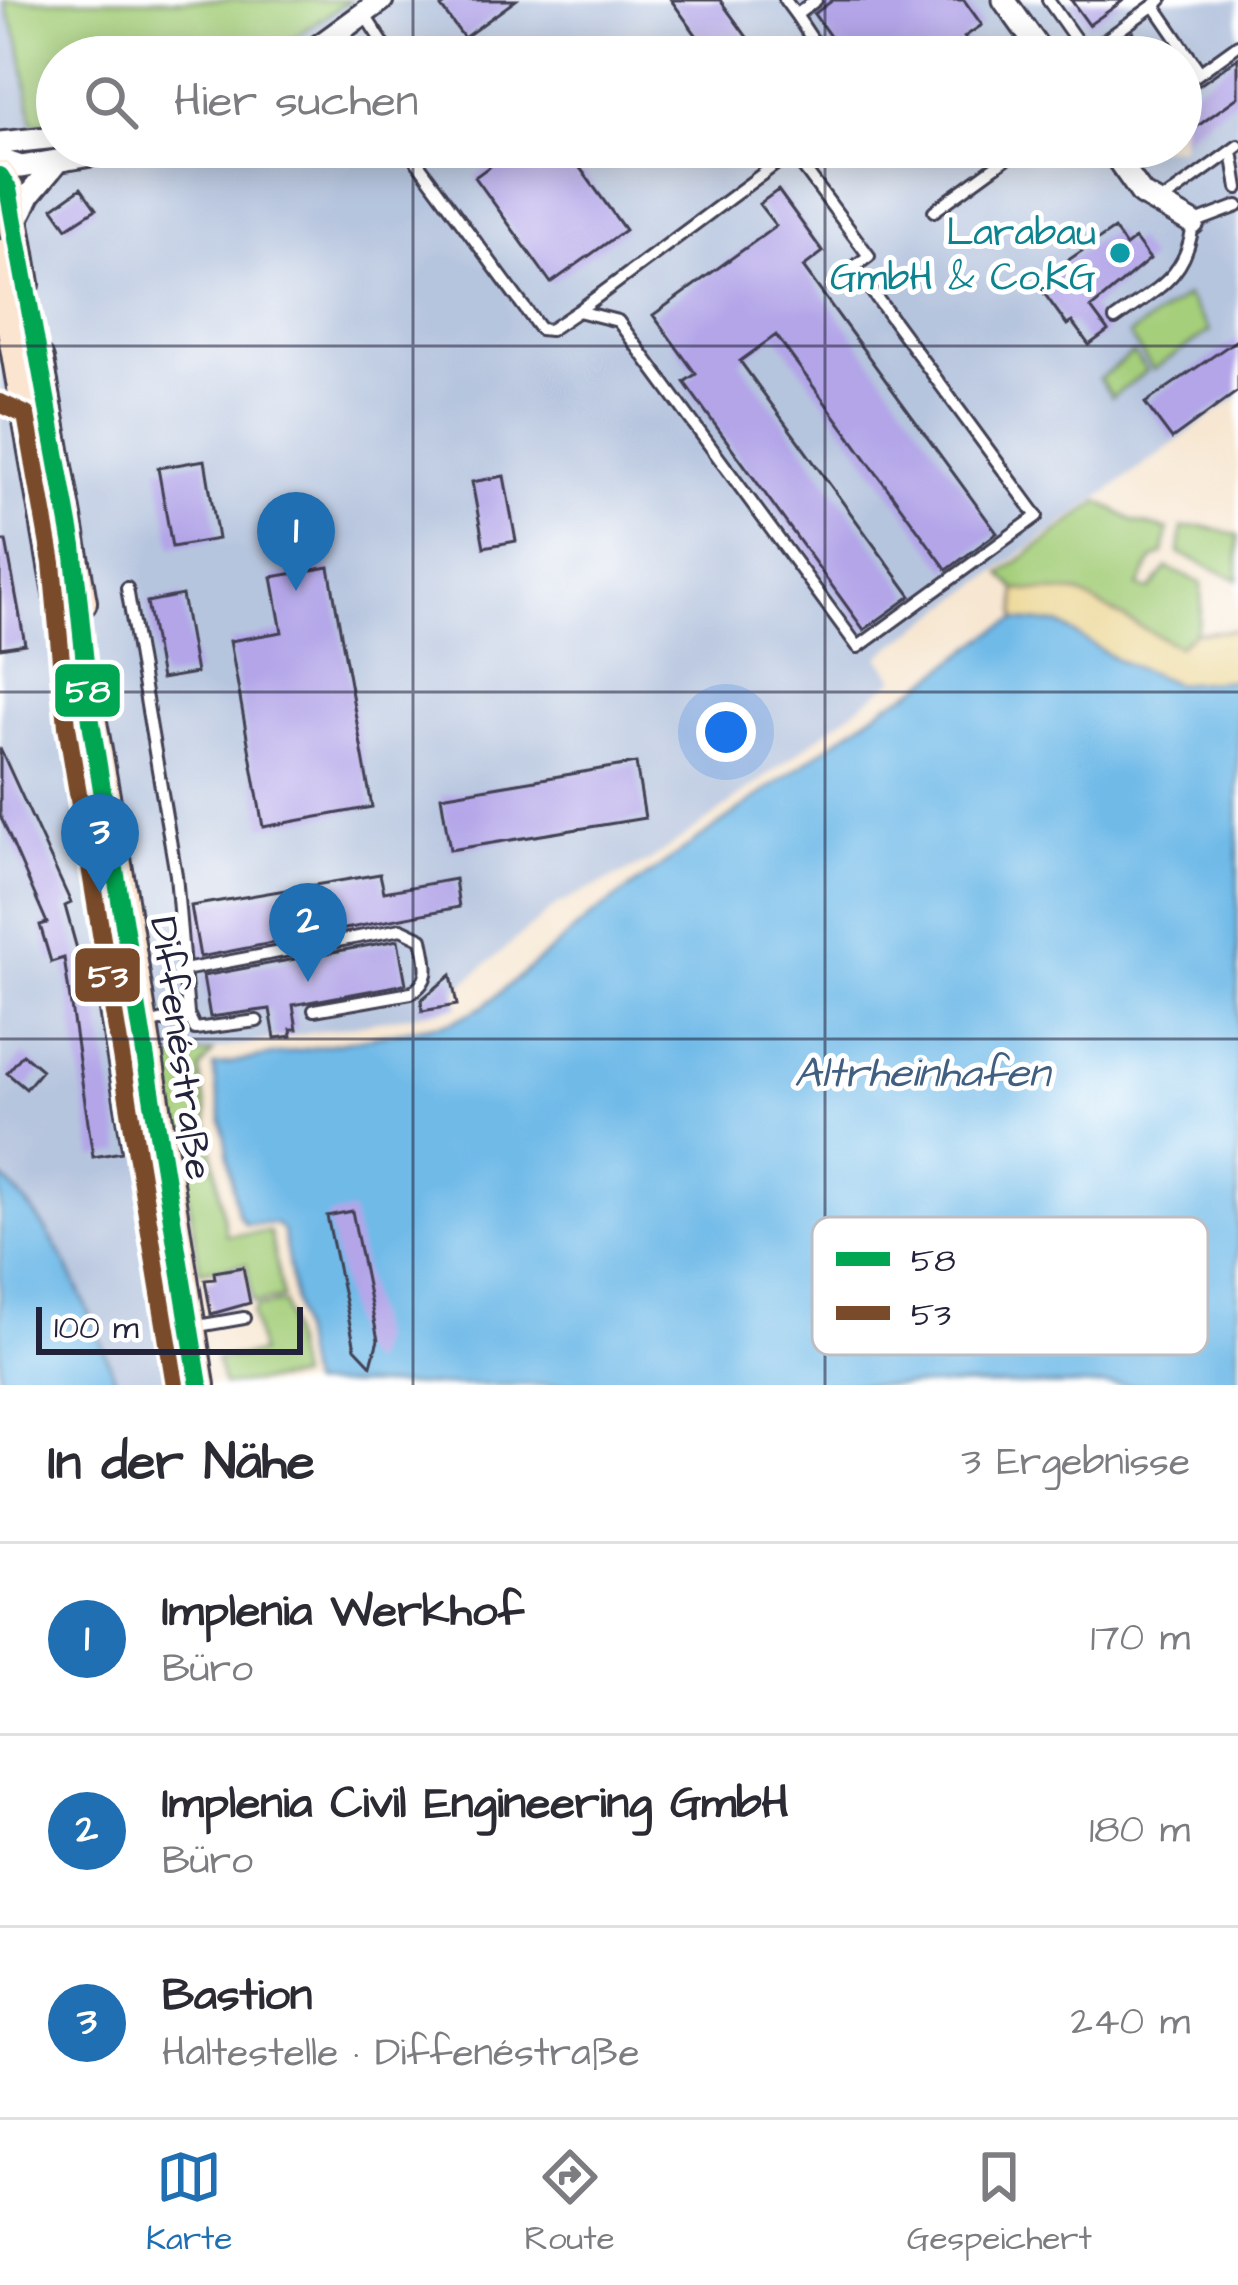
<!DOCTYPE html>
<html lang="de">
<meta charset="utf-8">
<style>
body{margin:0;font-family:"Architects Daughter",sans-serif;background:#f2f2f3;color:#2b2b33}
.scale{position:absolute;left:36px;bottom:30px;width:267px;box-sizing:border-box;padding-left:12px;border:6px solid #22223b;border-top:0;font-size:33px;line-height:42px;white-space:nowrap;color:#22223b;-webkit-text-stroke:9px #fff;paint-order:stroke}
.you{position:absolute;left:726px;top:732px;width:42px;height:42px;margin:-30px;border:9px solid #fff;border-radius:50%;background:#1a73e8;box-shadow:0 0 0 18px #1a73e833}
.badge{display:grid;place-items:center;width:78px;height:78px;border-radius:50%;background:#1f6fb2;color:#fff;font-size:39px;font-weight:700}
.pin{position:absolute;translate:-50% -99px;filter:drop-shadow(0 3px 6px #0008)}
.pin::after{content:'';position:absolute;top:63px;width:42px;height:36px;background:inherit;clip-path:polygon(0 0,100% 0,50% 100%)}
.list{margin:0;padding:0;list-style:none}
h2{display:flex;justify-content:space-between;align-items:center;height:156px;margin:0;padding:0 48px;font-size:51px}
h2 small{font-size:39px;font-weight:400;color:#7c7c81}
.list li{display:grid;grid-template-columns:78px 1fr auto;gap:36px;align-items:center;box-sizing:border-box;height:192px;padding:0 48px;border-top:3px solid #e1e1e2}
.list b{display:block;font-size:45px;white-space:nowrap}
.list p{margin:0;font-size:39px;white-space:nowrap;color:#7c7c81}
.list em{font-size:39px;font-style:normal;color:#7c7c81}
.icon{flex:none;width:66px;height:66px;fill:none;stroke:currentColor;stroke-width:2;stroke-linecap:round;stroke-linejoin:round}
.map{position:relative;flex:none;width:1238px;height:1385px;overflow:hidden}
.search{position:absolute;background:#fff;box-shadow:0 6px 30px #0003;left:36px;right:36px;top:36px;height:132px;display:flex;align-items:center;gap:30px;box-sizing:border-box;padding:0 42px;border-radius:66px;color:#7c7c81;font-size:45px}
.sheet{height:732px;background:#fff}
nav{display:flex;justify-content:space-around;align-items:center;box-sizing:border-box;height:168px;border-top:3px solid #e1e1e2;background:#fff;font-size:33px;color:#7c7c81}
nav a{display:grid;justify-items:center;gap:6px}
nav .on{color:#1f6fb2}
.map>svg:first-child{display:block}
</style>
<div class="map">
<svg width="1238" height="1385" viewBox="0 0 1238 1385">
<rect width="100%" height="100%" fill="#fff"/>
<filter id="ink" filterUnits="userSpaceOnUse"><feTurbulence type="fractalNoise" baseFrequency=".00833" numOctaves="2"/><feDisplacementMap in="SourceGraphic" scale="24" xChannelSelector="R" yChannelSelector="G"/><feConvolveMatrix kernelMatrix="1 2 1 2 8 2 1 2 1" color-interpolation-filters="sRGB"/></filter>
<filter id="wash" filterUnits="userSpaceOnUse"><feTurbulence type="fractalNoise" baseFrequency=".004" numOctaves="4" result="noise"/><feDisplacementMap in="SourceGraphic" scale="48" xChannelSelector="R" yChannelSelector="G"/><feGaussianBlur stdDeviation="2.7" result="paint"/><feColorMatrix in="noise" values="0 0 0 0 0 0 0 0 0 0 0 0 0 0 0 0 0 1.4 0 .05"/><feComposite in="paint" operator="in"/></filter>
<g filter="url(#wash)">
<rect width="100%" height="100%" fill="#f7e7d2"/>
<path fill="#b6c5de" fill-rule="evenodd" d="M0,0H1238V397L879,656L895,679L710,819L650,861L557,905L457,989L458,1007L169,1058L131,1053L187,1385H118L89,1309L50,1239L0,1176ZM57,57H1181V147H57Z"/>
<path fill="#a6cf7b" stroke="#64785b" stroke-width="3" d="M4,0H350L265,57H57V122L33,124L20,45Z
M1186,296L1210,331L1153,370L1129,335Z
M1133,353L1147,371L1112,397L1099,379Z
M1099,501L1135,522L1168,530L1164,553L1152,560L1138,587L1150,590L1167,568L1201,583C1202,607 1204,634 1179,647L1077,593L1016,590L1001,574Z
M1201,526L1238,535V580L1179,553L1182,528Z
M213,1052L200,1070L226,1235L270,1232L283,1298L253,1303L246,1264L200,1271L167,1060Z
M284,1303L298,1378L223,1385L216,1360L260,1353L252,1313L256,1307Z"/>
<path fill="#eeda9e" stroke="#887e6c" stroke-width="3" d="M1016,590L1077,593L1178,647L1194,633L1238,630V680L1176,684L1117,660L1059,624L1016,620Z"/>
<path fill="#6fbae8" stroke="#486e92" stroke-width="3" d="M1016,620L1059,624L1117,660L1176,684L1238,680V1385H308L283,1231L276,1224H245L237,1213L213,1066L452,1022L484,1006L593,915L887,704C935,684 968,642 1016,620Z
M0,1176C59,1227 90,1314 118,1385H0Z"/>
<g id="blocks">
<path fill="#b3a5e8" d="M451,0H516L464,38L441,7Z
M671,0H720L752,44L734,57H712Z
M833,0H964L982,25L964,37L979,57H836L827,44L832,39L814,14Z
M1071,0H1124L1089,25Z
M1133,32L1151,57H1099Z
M1238,58V97L1181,138V98Z
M516,147H565L625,230L551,283L475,177Z
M81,188L96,209L67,228L53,208Z
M778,190L823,252L803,267L997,533L947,570L776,335L740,361L911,596L864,630L684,382L696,374L653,315L776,226L759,204Z
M1114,229L1126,246L1135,239L1150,259L1091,308L1108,331L1089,345L1072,322L1067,325L1036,282Z
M1238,339V391L1172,439L1145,403Z
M205,460L218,539L172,547L158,468Z
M504,476L516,541L484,547L472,482Z
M0,541H6L25,644L0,648Z
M329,567L372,807L263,827L230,641L282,632L272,577Z
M182,595L196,673L161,679L147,602Z
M0,748L71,903L65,906L90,996L96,995L122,1152L93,1157L64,958L51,962L40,925L47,923L0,815Z
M636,763L645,818L450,850L441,796Z
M380,874L384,892L455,879L459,907L200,957L191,906Z
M398,940L406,984L293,1005L297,1029H291L292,1036L275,1038L270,1009L210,1017L203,976Z
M451,975L457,1005L422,1011L421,1000Z
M23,1054L42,1070L26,1089L7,1073Z
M352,1211L378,1340L371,1365L355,1348L327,1216Z
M243,1267L250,1303L211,1314L205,1280L215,1279L214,1272Z"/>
</g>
</g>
<g filter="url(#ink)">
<use href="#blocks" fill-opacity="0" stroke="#424052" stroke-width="3"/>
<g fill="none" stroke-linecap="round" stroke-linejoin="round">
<g stroke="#424052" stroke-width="16">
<path id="service" d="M785,0L796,15L816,0
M1048,0L1086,54L1161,0
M1154,5L1200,72
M364,14L392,57
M796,15L824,57
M1181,86L1238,45
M406,147L540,329L550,330L578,311L618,321L858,647L1037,516L854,267L869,256L792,152L578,311
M1232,151L1238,188
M1159,203L1238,146
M934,211L1022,147
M1115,319C1157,288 1187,278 1193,223L1238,206
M127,588L176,875L188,1014
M184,970L401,929L422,939C426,962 434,979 411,993L314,1010
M144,1025L188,1014L195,1029L257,1021
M192,1327L244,1318"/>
</g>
<g stroke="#424052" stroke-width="27">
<path id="minor" d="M1004,0L1045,57
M304,57L382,0
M0,143L57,137
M1109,147L1142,194L1193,223
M0,160L21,167L138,147
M14,226L30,194L56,163"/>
</g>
<g stroke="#424052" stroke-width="36">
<path id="secondary" d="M0,176L8,189L24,284
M0,255L65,629L91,722L121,893L199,1385
M38,360L81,602"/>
</g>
<use href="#service" stroke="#fff" stroke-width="10"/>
<use href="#minor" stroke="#fff" stroke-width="21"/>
<use href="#secondary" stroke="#fce5d0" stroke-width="30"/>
<g stroke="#fff" stroke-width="27">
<path id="bus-1" d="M0,176L8,189L73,546L91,722L199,1385"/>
</g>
<g stroke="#fff" stroke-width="27">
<path id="bus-2" d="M0,403L26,415L52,563L67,726L175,1385"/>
</g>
<use href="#bus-1" stroke="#00a651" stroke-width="18"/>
<use href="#bus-2" stroke="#7a4b2a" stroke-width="18"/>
</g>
</g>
<path fill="none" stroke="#22223b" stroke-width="3" stroke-opacity="0.55" d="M413,0V57M825,0V57M413,147V1385M825,147V1385M0,346H1238M0,692H1238M0,1039H1238"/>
<circle fill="#0f9aa8" stroke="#fff" stroke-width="4.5" cx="1120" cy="253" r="12"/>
<g text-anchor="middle" stroke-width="10" stroke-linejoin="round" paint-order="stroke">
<g font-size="39" fill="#0d838f" stroke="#fff" text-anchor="end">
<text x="1096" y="245">Larabau<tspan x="1096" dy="45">GmbH &amp; Co.KG</tspan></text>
</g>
<g font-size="39" fill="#22223b" stroke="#fff">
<text transform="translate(183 1048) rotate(82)" y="14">Diffenéstraße</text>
</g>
<g font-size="42" font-style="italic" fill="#415f80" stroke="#fff">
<text x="922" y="1086">Altrheinhafen</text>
</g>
</g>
<rect x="812" y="1217" width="396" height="138" rx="18" fill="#fff" stroke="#bdbdc4" stroke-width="3"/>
<rect x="836" y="1252" width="54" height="14" fill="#00a651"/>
<rect x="836" y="1306" width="54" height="14" fill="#7a4b2a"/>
<g font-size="33" fill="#22223b">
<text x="911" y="1271">58</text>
<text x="911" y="1325">53</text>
</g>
<g stroke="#fff" stroke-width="4.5">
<rect x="53" y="662" width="69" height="57" rx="12" fill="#00a651"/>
<rect x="73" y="946" width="69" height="58" rx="12" fill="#7a4b2a"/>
</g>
<g font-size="33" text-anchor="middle" font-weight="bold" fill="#fff">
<text x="88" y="702">58</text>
<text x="108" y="987">53</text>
</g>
</svg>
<div class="scale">100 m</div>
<div class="you"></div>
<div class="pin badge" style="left:296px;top:591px">1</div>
<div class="pin badge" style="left:308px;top:982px">2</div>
<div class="pin badge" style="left:100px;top:893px">3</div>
<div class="search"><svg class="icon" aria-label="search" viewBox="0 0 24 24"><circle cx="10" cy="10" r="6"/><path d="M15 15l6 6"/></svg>Hier suchen</div>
</div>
<section class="sheet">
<h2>In der Nähe<small>3 Ergebnisse</small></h2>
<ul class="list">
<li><span class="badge">1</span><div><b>Implenia Werkhof</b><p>Büro</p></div><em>170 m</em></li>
<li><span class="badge">2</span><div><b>Implenia Civil Engineering GmbH</b><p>Büro</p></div><em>180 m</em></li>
<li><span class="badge">3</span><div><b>Bastion</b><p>Haltestelle · Diffenéstraße</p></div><em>240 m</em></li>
</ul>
</section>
<nav>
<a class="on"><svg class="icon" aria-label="map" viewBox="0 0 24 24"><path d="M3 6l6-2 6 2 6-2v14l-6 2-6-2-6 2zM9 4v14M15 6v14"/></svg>Karte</a>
<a><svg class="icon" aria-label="directions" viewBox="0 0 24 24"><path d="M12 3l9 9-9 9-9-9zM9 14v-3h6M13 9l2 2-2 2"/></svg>Route</a>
<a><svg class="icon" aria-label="saved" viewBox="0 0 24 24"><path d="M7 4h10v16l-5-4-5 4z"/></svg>Gespeichert</a>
</nav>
